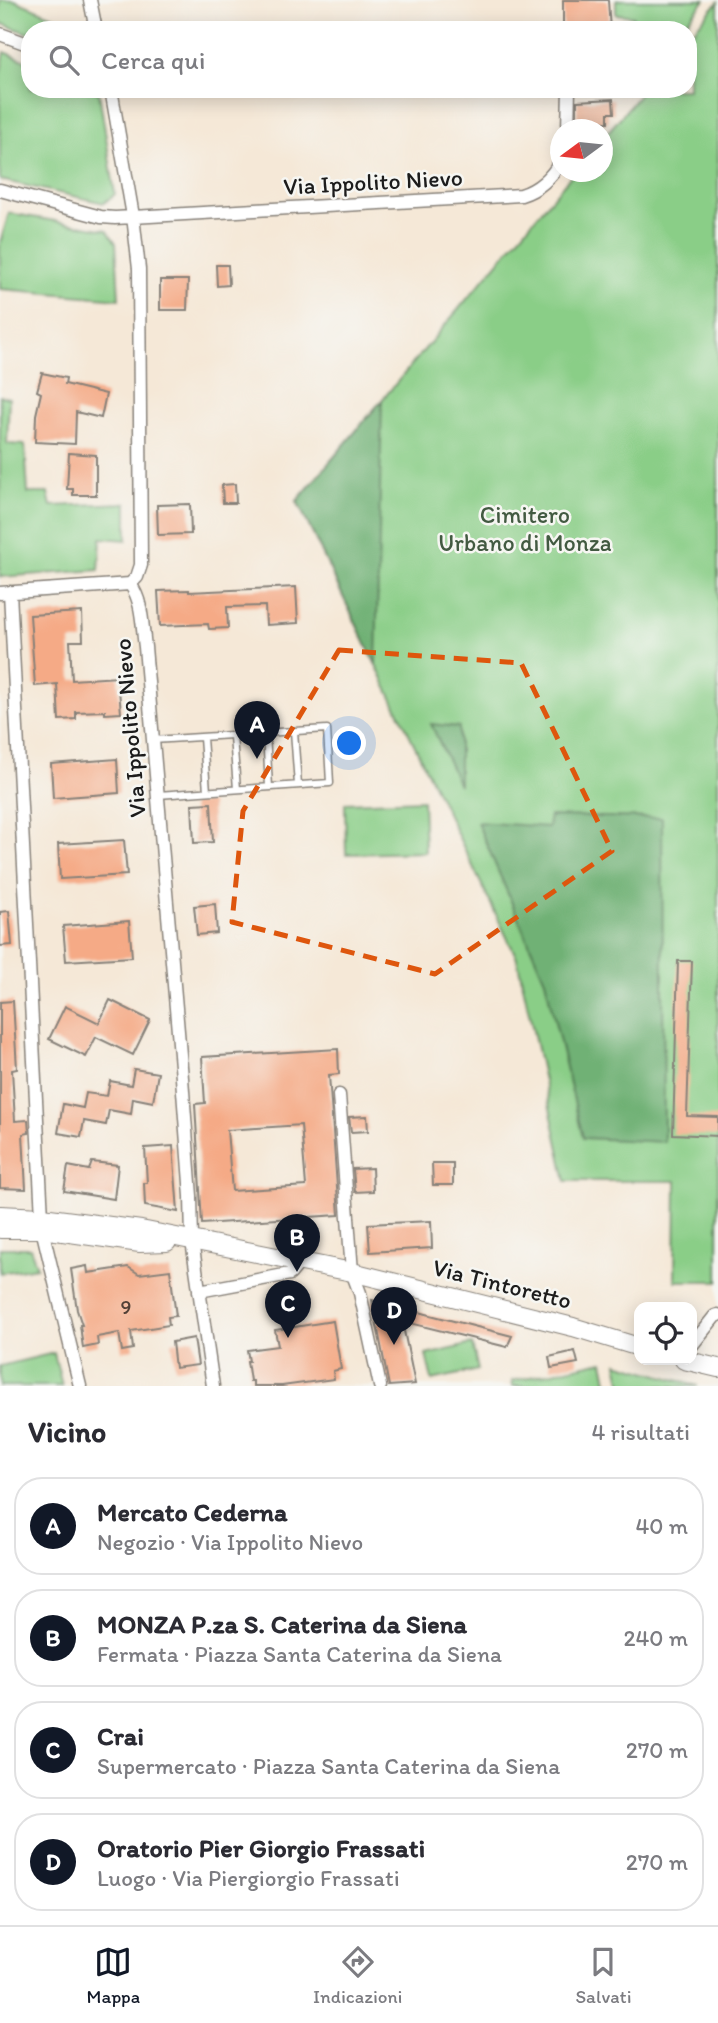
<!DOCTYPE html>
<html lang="it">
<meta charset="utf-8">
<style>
body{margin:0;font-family:Itim,sans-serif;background:#f2f2f3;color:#2b2b33}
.controls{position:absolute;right:21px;bottom:21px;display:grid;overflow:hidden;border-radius:14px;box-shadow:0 4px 18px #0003}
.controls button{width:63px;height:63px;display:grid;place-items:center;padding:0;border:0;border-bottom:2px solid #e1e1e2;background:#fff;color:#2b2b33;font:35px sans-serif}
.compass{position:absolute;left:550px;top:119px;width:63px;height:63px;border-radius:50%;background:#fff;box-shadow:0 4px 18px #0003;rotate:255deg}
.you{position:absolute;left:350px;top:744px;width:24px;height:24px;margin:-18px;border:5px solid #fff;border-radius:50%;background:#1a73e8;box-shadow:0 0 0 10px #1a73e833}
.badge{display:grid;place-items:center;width:46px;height:46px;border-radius:50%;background:#111827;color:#fff;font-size:23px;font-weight:700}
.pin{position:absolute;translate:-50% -58px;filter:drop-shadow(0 2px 4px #0008)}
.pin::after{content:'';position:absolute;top:37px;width:24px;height:21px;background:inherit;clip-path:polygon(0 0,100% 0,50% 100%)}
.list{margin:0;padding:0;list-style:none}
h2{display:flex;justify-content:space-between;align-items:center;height:91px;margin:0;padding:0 28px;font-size:30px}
h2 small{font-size:23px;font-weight:400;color:#7c7c81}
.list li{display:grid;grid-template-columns:46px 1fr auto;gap:21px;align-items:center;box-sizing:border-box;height:98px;margin:0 14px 14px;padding:0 14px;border:2px solid #e1e1e2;border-radius:28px}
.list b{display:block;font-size:26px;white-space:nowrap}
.list p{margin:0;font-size:23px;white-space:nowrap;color:#7c7c81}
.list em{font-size:23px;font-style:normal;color:#7c7c81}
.icon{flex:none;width:38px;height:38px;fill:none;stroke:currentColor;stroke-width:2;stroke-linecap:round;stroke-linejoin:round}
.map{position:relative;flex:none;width:718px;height:1386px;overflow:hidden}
.search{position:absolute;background:#fff;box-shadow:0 4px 18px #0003;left:21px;right:21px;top:21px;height:77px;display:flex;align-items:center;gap:18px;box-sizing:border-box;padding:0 24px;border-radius:28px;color:#7c7c81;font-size:26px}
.sheet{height:539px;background:#fff}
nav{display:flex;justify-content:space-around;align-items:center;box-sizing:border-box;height:98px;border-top:2px solid #e1e1e2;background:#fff;font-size:19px;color:#7c7c81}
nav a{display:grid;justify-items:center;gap:4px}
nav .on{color:#111827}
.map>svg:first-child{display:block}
</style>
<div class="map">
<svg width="718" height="1386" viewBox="0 0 718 1386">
<rect width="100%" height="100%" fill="#f6f6f2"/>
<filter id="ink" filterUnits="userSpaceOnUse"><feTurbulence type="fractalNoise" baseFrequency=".0143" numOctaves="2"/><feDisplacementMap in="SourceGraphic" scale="14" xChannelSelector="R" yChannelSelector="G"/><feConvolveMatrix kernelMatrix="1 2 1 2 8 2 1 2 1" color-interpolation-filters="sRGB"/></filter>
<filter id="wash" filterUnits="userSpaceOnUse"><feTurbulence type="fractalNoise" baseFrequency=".00686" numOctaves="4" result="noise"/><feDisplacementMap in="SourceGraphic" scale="28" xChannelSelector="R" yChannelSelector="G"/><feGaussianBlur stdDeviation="1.57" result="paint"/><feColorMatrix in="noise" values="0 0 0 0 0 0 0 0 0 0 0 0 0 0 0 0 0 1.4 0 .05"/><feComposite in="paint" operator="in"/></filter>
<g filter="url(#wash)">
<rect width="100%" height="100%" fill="#f5e8d7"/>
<path fill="#8ace87" stroke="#537552" stroke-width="2" d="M0,0H14L75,25L76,30H30V34L0,23Z
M616,0H705L680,30H632L633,16L616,14Z
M718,2V1281H675L676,1181H566L517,958L297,501L574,172H602L603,138L644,89H688V37Z
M5,52L30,63V89H90L99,93L115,194L104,203L0,180V75Z
M9,213L107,230L116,243L119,299L0,289V243Z
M0,396L9,398L7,444L25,445L28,493H48L51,506L127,503V540L101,538L99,570L0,577Z
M423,800L425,852L346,854L345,803Z
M0,1248H30L37,1267L0,1273Z
M472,1344L478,1370L432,1380L426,1355Z
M54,1353L62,1386H0V1366Z
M603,1361L608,1386H513L512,1381Z
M617,1363L698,1386H622Z"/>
<path fill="#6fb174" stroke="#466648" stroke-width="2" d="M382,400L376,665L297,501Z
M431,724L459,727V785Z
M550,816L662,818L664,1142L583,1138L545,980L477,822L548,827Z"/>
<g id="blocks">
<path fill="#f5aa86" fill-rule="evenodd" d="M563,0H608L610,30H563Z
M613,99L614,113H608V122L577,123V101Z
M216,265H228L229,285L217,286Z
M160,280H188L187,310H160Z
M42,373L66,378L65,384L106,394L101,418L76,412L75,444L35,442L36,415L41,393L37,391Z
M69,453L96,455V495H73V489H67Z
M235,484L236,503H223L222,485Z
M190,504L191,534L158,535L157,505Z
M296,587L298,623L266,625L265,606L227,607L228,628L209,629L208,624L160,626L158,591L189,590V592Z
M82,612L83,641H70L72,680L118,677L121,713L105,714V711L76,712V719L59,720L57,684L35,686L30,615Z
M117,759L119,793L53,798L51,764Z
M211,803L213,842L194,843L192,804Z
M124,840L127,875L60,879L58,844Z
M215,904L217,933L197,935L194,906Z
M9,911L12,945L0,946V912Z
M129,921L132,957L66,961L63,926Z
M678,961H692L687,1116L718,1117V1136L673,1134Z
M110,1000L150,1020L133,1055L96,1037L86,1057L49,1039L65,1006L99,1023Z
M13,1001L17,1069L12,1070L15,1121L28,1120L29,1133L23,1134L26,1189L0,1188V1002Z
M338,1049L339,1074L329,1075L339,1215L202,1224L195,1104L205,1103L202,1057ZM301,1125L306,1186L232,1191L227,1130Z
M134,1069L158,1073L153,1102L133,1098L131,1114L109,1110L106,1125L84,1121L81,1137L58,1133L63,1104L83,1108L86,1093L107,1096L110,1081L131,1085Z
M367,1116L368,1131L351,1132L349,1117Z
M173,1146L178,1212L145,1206L144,1183H147L145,1148Z
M92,1162L118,1165L114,1199L64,1191L68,1166L89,1170Z
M432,1163H453V1185H433Z
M372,1168L373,1191L355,1192L353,1169Z
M431,1221L432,1248L370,1252L368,1224Z
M87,1266L88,1273L128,1267L139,1274L170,1270L176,1316L168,1317L169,1325L131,1331L133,1349L122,1351L119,1333L97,1337L98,1345L83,1348L80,1325H82L77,1310L71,1269Z
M372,1300L512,1336L507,1347L402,1321L415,1384L389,1386Z
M333,1321L341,1369L333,1371L334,1379L282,1386H253V1381H250L247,1361H249L247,1350L278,1346L275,1330Z
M194,1338L198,1365L175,1368L172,1342Z
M575,1351L578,1363L551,1368L549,1357Z"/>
</g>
</g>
<g filter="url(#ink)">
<use href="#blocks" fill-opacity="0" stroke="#88827a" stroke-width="2"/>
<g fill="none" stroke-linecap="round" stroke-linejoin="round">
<g stroke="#88827a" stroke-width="9">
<path id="lane" d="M294,731L298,785
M266,733L269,787
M233,736L237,789
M203,738L207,791
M153,740L327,729L330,783L158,795"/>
</g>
<g stroke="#88827a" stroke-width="15">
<path id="street" d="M90,0L96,30
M0,34L30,45
M111,89L133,216L139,269L141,565L137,577L130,584
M568,130L569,89
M0,190L101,217L115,218L521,195C538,190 552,177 560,162
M130,584C143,601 142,626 145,647L182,1078L191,1196L192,1241L213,1386
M10,592L42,1217
M0,593L130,584
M339,1095L352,1272L360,1293L380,1386
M42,1229L80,1386
M199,1291L290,1274L299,1263
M692,1345L715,1316L718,1315"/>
</g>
<g stroke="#88827a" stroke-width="20">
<path id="secondary" d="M0,1215L42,1217L141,1230L352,1272L573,1327L639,1347
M0,1229H42L140,1243L167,1242
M684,1360L718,1368"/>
</g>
<use href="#lane" stroke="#fff" stroke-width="6"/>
<use href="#street" stroke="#fff" stroke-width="12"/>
<use href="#secondary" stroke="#fff" stroke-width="18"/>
</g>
</g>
<path fill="none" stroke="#de560d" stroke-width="5" stroke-dasharray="14 9" stroke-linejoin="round" d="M339,650L521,663L612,851L435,974L232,922L243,811Z"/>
<g text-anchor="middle" stroke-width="5" stroke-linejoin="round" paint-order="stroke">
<g font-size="21" fill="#524036">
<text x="126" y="1314">9</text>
</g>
<g font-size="24" fill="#1c1c1c" stroke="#f6f6f2">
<text transform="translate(373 182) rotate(-3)" y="8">Via Ippolito Nievo</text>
<text transform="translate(130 728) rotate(-95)" y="8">Via Ippolito Nievo</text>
<text transform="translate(502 1284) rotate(14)" y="8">Via Tintoretto</text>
</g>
<g font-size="24" fill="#425a41" stroke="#f6f6f2">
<text x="525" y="523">Cimitero<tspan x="525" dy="28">Urbano di Monza</tspan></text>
</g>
</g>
</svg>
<div class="controls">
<button><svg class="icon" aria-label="locate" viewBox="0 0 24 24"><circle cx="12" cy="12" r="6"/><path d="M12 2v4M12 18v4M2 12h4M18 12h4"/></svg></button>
</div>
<svg class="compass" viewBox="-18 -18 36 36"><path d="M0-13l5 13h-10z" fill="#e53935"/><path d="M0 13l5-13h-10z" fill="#7c7c81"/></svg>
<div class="you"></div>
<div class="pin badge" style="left:257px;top:759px">A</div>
<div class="pin badge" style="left:297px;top:1272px">B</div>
<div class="pin badge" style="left:288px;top:1338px">C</div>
<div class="pin badge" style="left:394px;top:1345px">D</div>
<div class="search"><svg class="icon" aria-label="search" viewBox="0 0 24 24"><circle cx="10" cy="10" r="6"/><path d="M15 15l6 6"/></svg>Cerca qui</div>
</div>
<section class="sheet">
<h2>Vicino<small>4 risultati</small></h2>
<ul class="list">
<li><span class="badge">A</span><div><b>Mercato Cederna</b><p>Negozio · Via Ippolito Nievo</p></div><em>40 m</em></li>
<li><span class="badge">B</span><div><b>MONZA P.za S. Caterina da Siena</b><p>Fermata · Piazza Santa Caterina da Siena</p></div><em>240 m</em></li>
<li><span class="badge">C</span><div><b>Crai</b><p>Supermercato · Piazza Santa Caterina da Siena</p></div><em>270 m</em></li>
<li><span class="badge">D</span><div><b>Oratorio Pier Giorgio Frassati</b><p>Luogo · Via Piergiorgio Frassati</p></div><em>270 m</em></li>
</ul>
</section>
<nav>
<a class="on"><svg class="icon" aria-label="map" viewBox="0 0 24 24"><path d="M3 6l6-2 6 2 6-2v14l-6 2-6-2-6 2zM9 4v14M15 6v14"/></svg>Mappa</a>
<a><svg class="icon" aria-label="directions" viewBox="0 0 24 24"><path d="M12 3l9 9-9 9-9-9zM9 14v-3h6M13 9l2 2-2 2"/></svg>Indicazioni</a>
<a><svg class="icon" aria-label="saved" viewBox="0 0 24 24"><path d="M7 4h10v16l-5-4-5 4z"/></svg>Salvati</a>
</nav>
